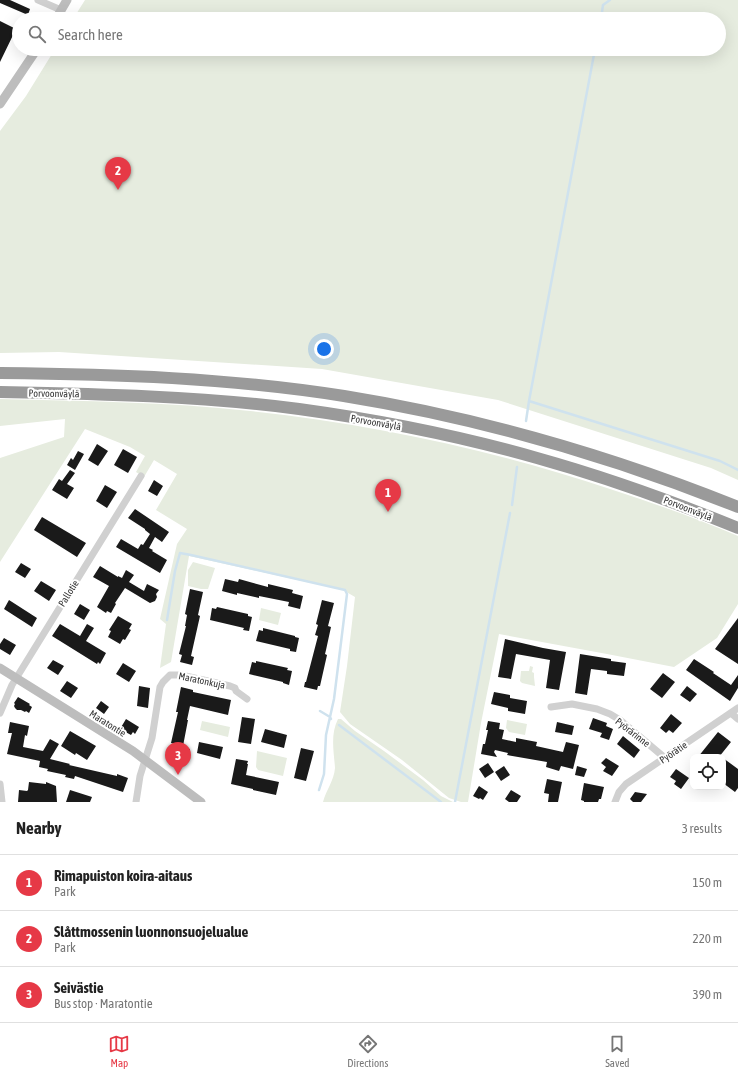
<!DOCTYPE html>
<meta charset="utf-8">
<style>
body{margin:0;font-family:"Asap Condensed",sans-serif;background:#f2f2f2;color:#222}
.controls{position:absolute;right:12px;bottom:12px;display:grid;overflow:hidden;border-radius:8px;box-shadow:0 4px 16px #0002}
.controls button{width:36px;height:36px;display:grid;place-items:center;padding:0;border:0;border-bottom:1px solid #e0e0e0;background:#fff;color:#222;font:20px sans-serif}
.you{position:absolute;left:324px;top:349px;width:14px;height:14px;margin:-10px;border:3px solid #fff;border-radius:50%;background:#1a73e8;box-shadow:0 0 0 6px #1a73e833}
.badge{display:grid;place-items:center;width:26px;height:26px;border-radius:50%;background:#e63946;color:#fff;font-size:13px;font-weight:700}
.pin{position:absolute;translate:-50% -33px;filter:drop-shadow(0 1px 2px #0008)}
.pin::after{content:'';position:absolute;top:21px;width:14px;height:12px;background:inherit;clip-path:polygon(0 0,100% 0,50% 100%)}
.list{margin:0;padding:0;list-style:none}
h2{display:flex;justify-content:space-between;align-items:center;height:52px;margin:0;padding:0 16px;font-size:17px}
h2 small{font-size:13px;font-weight:400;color:#767676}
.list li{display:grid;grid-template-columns:26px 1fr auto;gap:12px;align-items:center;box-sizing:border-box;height:56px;padding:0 16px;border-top:1px solid #e0e0e0}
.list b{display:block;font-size:15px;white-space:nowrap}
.list p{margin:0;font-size:13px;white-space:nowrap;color:#767676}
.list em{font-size:13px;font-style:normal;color:#767676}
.icon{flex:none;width:22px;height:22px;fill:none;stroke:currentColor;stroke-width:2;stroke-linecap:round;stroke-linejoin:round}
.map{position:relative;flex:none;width:738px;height:802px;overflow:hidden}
.search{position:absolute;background:#fff;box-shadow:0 4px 16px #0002;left:12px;right:12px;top:12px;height:44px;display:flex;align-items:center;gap:10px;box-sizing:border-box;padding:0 14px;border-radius:22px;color:#767676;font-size:15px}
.sheet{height:220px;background:#fff}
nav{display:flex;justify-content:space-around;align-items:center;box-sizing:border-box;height:56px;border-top:1px solid #e0e0e0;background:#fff;font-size:11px;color:#767676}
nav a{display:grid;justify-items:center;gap:2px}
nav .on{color:#e63946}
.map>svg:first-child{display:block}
</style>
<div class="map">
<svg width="738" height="802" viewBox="0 0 738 802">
<rect width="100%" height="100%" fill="#fff"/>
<path fill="#e6ecdf" d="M85,0H738V480L711,468L498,400L322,369L59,352L0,353V131L26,96L55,49H719V19H73Z
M0,399C84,401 167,402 250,411C372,424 493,450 610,489C653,503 696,518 738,536V604L717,638L674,667L607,654L499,634L481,723L468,802H461L449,798L402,760L350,724L340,712L347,666L355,597L343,590L189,556L171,662L160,668L166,624L160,619L177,544L187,529L156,510L177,474L154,460L144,477L136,472L145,456L130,447L85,429L0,562V458L64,437L65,419L0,426Z
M193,562L215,568L208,589H201L188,586V570Z
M261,608L281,613L278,625L259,620Z
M530,666L533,667L532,672L534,673V677L535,686L522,683L520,681L521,671H529Z
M338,719H341L355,731L384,751L423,780L441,796L453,802H323C326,790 334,781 335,768C334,752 330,735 338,719Z
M507,720L527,724L525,735L509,732L506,728Z
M202,721L230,727L228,737L200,730Z
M257,751L287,758L283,776L258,770L256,767Z"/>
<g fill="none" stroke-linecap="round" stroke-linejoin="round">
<path stroke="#cfe2ee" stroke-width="2.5" d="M603,5L610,0
M601,19L603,5
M529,401L595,49
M526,421L529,401L720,461L738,470
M512,505L517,467
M167,620L175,571L180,553L191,555L345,590L347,594L334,699L330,717L331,719
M339,725L441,802
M319,790L324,774L326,735L330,717L320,711
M455,802L510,513"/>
</g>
<path fill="#1a1a1a" d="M0,0H10L30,9L28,15L0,3Z
M0,21L16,29L0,62Z
M97,444L108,451L98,466L88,460Z
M123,449L137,457L128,473L114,465Z
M78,451L84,454L75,470L67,465L71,458L73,460Z
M70,470L75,473L67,484L74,488L67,499L52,490L59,479L62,481Z
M154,480L163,486L157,496L148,491Z
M105,485L117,492L107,508L96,501Z
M135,509L169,532L162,542L155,537L149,548L153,550L152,551L167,560L160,573L116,547L121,539L138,549L141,544L143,545L150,534L145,530V529L128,518Z
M42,517L86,543L77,557L34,530Z
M21,563L31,569L25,578L15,572Z
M100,566L118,577V576L122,578L126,570L134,575L129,582L144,591L147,584L159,590L156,594L157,597L155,601L150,603L125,588L115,603L116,604L111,613L107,611L106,613L97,607L109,586L93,577Z
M225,579L238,582L239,579L268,587V584L293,590L292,593L303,596L300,609L288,606L289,602L259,596V598L237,593V595L222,591Z
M41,581L56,590L49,601L34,591Z
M190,589L203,592L198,615L200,616L191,656L194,657L192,665L180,662L182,655L179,654L186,626H185L187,615L185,614Z
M9,600L37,618L32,627L4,609Z
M322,600L334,603L328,626L331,627L326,650L325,654L327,655L320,686H318L317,690L304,687L305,682H306L318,636L315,635L318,625L316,624Z
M80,604L90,610L84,620L74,614Z
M217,607L248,614V616L252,617L249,631L243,630L244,628L210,620L212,608L216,609Z
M118,616L132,624L129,629L131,630L125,640L123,639L120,644L108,637L111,631L109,630Z
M738,618V664L715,649Z
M60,624L80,636L87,624L94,628L86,641L106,653L100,664L98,662L97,664L52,636Z
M263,628L295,636V637L299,638L296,652L290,651V649L256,641L259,630L263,631Z
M4,638L16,645L10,655L0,649V644Z
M505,639L543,648L566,652L559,690L546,688L550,660L516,654L511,679L498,677Z
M580,654L611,659V661L626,663L624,676L607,674V671L591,669L587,695L575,693Z
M694,659L714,672L713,673L731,685L738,675V688L730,701L686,670Z
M53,660L64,666L58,675L47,668Z
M256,661L288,668L287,670L292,671L289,685L283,683V682L249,674L252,662L256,663Z
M123,663L136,671L129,682L116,674Z
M663,673L675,682L662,698L650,689Z
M67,681L78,688L71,698L60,691Z
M139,686L150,688L148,708L137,706Z
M687,686L697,694L690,702L680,695Z
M181,687L193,690V692L231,700L228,715L190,706L187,720H188L183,746L171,743L178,712H176Z
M494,692L510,695V698L527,701L525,714L508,711V708L491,704Z
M18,697L30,704L29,705L32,707L29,713L26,711L25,712L21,710H17L15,708L14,706L15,704L14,703Z
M101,701L109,707L104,714L96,708Z
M671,714L682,723L673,733L669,730L666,733L660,728Z
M242,717L255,719L251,744L238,742Z
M593,718L607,723L606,726L613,729L609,740L600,737L602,733L589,729Z
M126,719L139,727L135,734L133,732L131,735L120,729Z
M488,721L500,723L499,729L504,730L502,739L516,742V738L537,742L536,746L563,752L566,742L579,745L573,769L561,766L559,771L546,767L547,762L507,755L508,753L495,750L494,752L497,757L481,754L483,744H485L488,730H486Z
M10,722L29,726L27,736L25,735L23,747L43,751L50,739L59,744L50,759L70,764L69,765L117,776V774L128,778L123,792L75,776L74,779L65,777L66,775L47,771L48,769L39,767L40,761L7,754L12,733H8Z
M557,722L574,726L572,735L555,732Z
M265,729L287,735L284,748L261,742Z
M70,731L96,746L87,760L76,753L75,755L61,746Z
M718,732L731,742L719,757H698Z
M623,736L640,750L634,758L617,744Z
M199,742L223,747L220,759L197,753Z
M182,748L190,749L187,760L180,758Z
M301,748L314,751L306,781L294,778Z
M606,758L619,766L612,776L603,771L606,767L601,763Z
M723,758L738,769V788L735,792L723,783Z
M236,759L248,761L247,764H248L246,775L279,782L276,795L253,790V789L231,784Z
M488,763L494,772L485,778L479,769Z
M504,766L510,775L501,781L495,772Z
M577,766L587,769L584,777L575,775Z
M676,769L689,778L681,789L674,784L676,781L670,777Z
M547,779L562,782L558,802H548L549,794L544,793Z
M29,782L46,784V782L56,786L57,802H18L19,790L27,791L28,790Z
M584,783L604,787L601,799H599L598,802H584V801L581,800Z
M479,786L488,792L483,800L480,798L479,799L473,796Z
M70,790L92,797L90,802H66Z
M511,790L521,796L517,802H509L505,799Z
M635,792L647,794L641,802H633L630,799Z"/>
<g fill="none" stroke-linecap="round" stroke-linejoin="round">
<path stroke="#d0d0d0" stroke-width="7" d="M38,0L61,10
M551,707L572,704L597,709L610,714L620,720L665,758
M0,713L12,685L141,476
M731,713L738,719
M0,784L2,802
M136,802L140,776L152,738L160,687L163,682L170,675H181L230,686L235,688L236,691L247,699
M615,802L619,792L626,784L738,708"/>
<path stroke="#bdbdbd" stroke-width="9" d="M56,19L67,0
M0,104L37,49
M0,668L133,751L201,802"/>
<path stroke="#9a9a9a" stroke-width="12" d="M0,373C115,374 230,378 344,396C480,418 611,456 738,507
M0,392C100,394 200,396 299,409C379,420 460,436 537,458C605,477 672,501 738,528"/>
</g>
<g text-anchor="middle" stroke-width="4" stroke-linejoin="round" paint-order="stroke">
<g font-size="10" fill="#333" stroke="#fff">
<text transform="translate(54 393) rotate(1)" y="4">Porvoonväylä</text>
<text transform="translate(376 422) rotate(10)" y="4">Porvoonväylä</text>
<text transform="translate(688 508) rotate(21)" y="4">Porvoonväylä</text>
<text transform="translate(68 593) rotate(-58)" y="4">Pallotie</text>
<text transform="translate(202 680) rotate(12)" y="4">Maratonkuja</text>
<text transform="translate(108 723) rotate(32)" y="4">Maratontie</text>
<text transform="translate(633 732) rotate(38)" y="4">Pyörärinne</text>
<text transform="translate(673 752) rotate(-34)" y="4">Pyörätie</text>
</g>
</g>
</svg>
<div class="controls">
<button><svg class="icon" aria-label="locate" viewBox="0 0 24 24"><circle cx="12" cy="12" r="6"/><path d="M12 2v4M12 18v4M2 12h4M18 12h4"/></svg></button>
</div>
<div class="you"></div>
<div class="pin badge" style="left:388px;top:512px">1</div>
<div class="pin badge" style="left:118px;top:190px">2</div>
<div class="pin badge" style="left:178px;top:775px">3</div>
<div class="search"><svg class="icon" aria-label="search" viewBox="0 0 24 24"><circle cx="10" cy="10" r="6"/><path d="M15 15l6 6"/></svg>Search here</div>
</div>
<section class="sheet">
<h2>Nearby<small>3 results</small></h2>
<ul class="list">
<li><span class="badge">1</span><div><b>Rimapuiston koira-aitaus</b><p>Park</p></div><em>150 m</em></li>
<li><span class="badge">2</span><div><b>Slåttmossenin luonnonsuojelualue</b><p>Park</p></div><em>220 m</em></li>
<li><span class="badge">3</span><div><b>Seivästie</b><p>Bus stop · Maratontie</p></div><em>390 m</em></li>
</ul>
</section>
<nav>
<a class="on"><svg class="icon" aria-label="map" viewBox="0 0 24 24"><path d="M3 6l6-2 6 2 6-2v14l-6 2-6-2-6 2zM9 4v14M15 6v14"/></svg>Map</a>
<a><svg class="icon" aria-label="directions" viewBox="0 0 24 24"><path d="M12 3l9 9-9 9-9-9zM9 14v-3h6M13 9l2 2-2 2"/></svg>Directions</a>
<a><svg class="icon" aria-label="saved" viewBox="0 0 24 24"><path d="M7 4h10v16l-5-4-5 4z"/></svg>Saved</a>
</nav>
